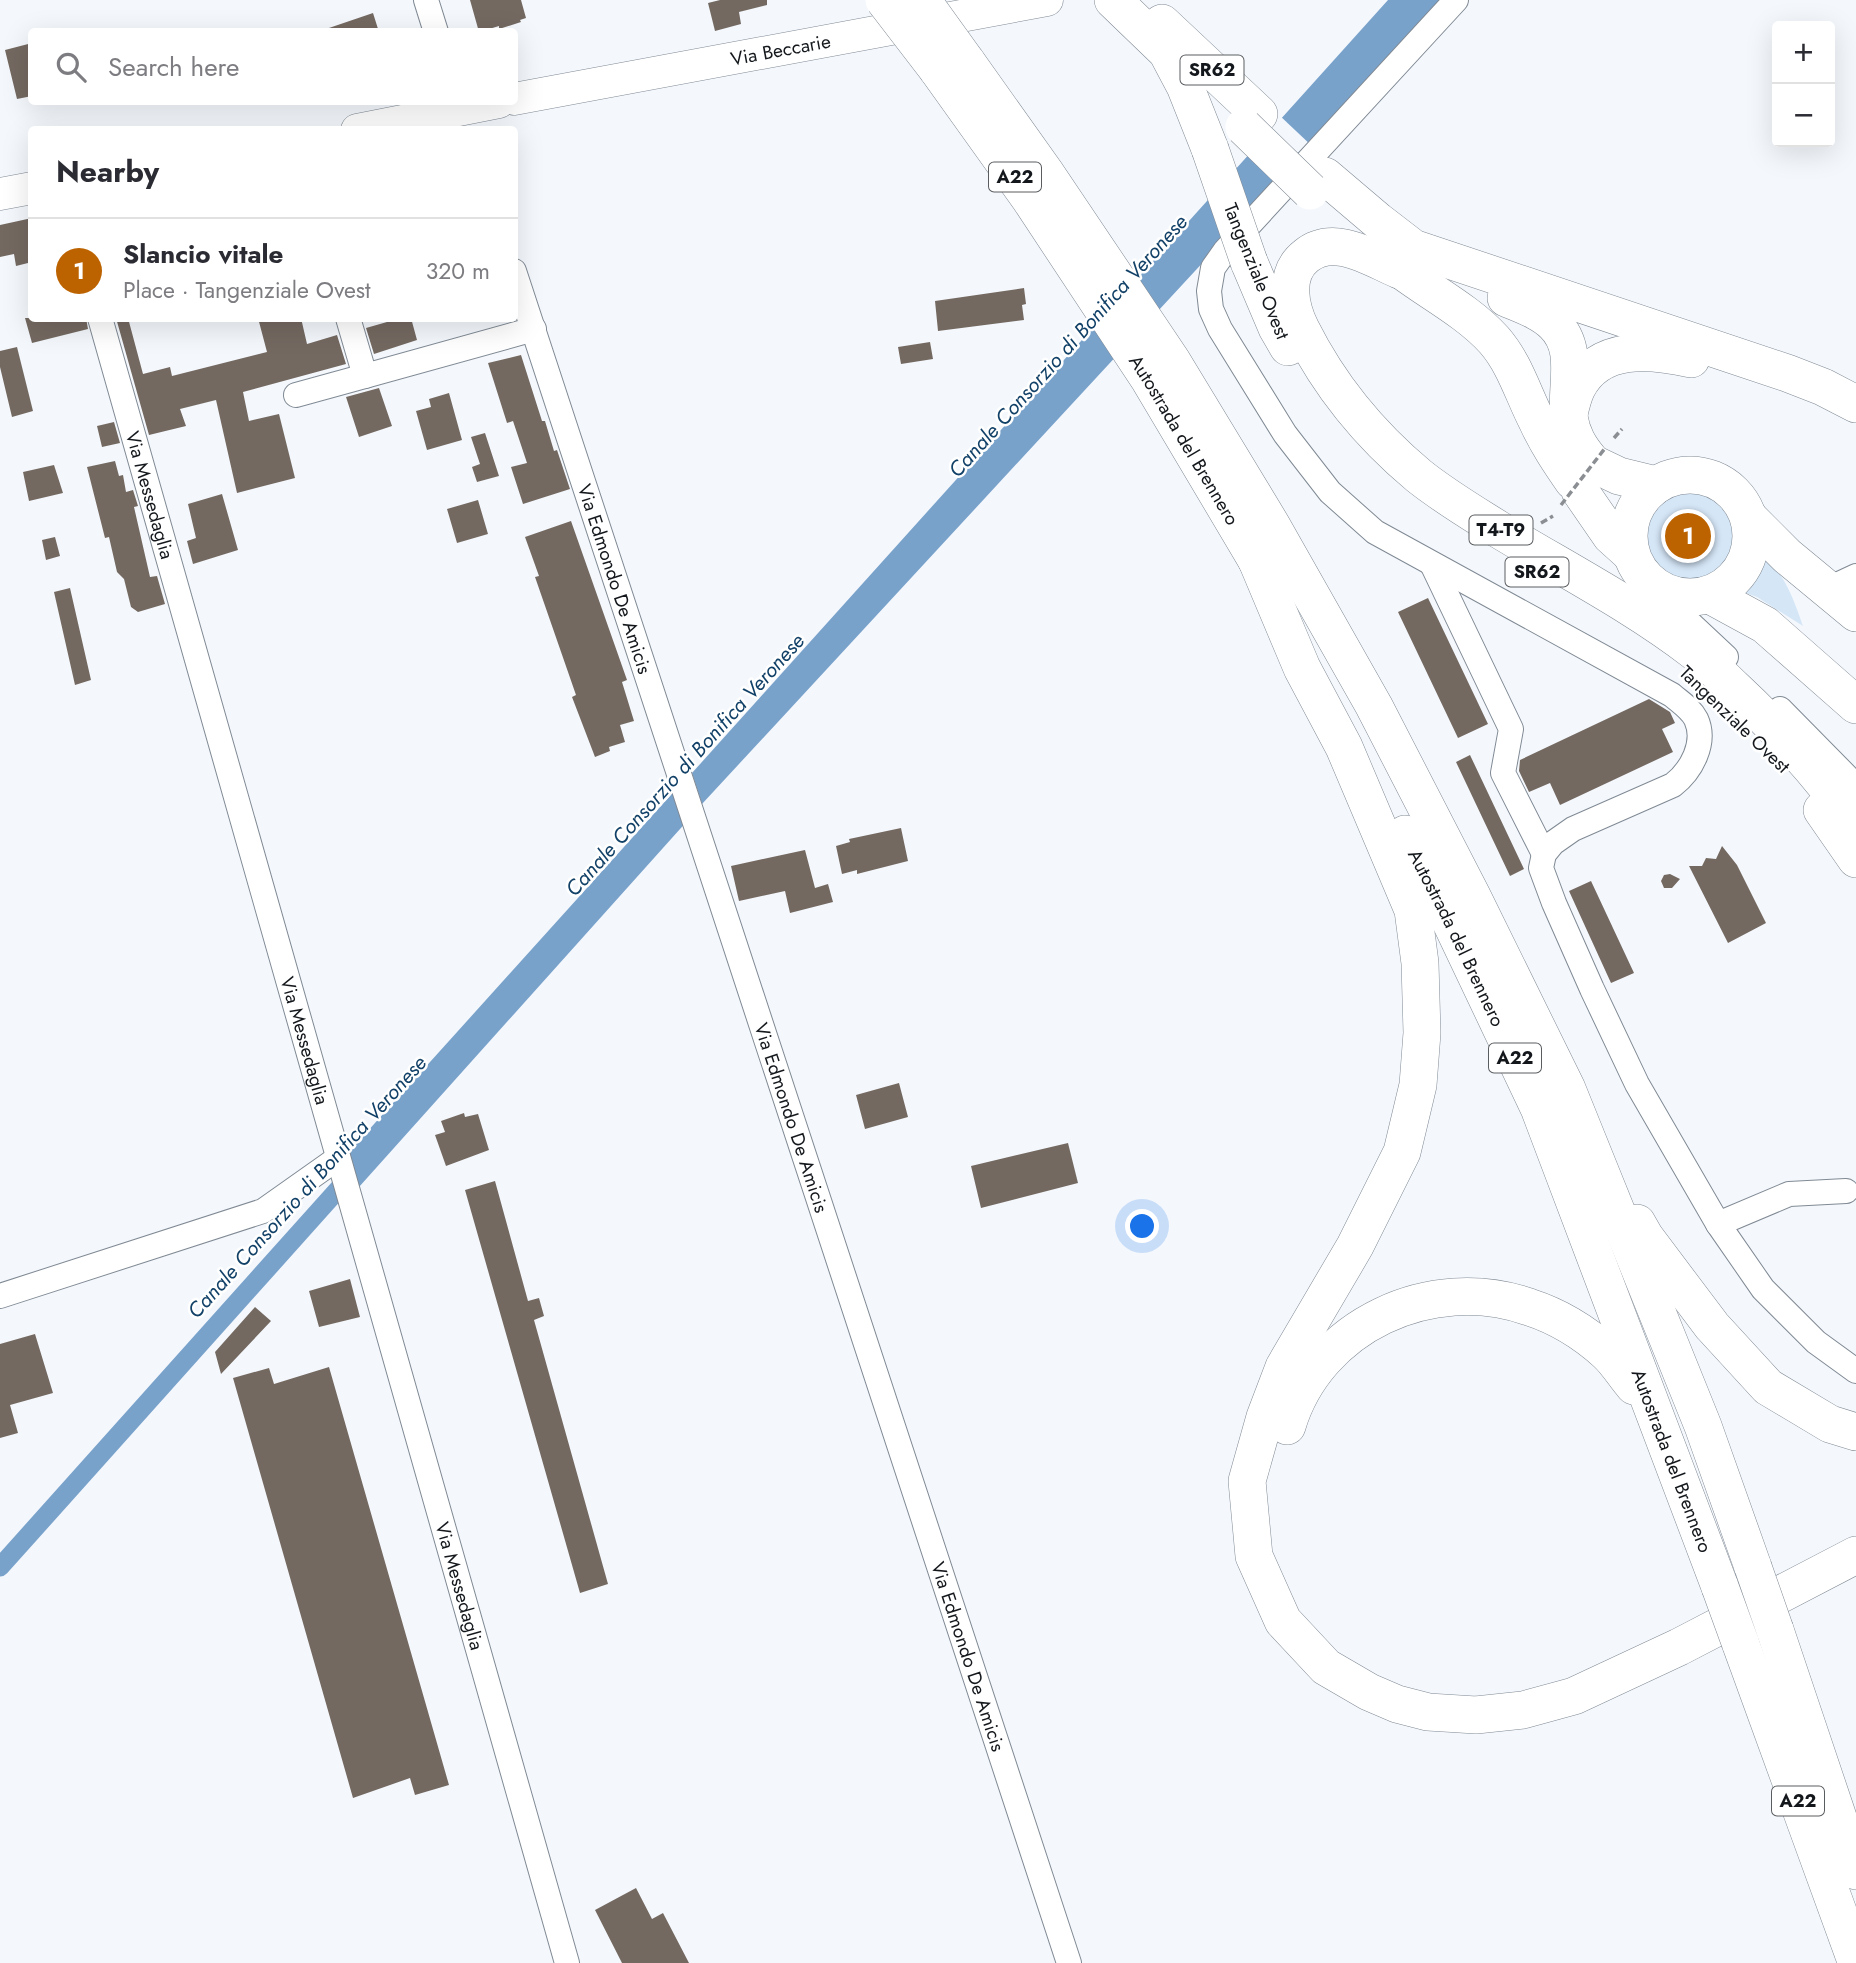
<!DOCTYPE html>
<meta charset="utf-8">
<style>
body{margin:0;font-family:Jost,sans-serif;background:#f7f7f7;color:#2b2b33}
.controls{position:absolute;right:21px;top:21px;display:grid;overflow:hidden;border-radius:7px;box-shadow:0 7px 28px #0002}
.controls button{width:63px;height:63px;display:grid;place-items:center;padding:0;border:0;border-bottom:2px solid #e1e1e2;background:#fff;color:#2b2b33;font:35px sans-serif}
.you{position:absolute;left:1143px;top:1227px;width:24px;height:24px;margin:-18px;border:5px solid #fff;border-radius:50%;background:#1a73e8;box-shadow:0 0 0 10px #1a73e833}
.badge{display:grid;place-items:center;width:46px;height:46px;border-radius:50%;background:#bc6300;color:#fff;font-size:23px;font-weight:700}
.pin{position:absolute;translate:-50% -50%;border:4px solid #fff;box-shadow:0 2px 7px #0006}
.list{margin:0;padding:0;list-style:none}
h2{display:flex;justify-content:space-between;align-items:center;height:91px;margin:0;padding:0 28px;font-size:30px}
h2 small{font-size:23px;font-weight:400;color:#7c7c81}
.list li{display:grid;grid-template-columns:46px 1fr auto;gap:21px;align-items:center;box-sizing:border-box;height:105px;padding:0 28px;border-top:2px solid #e1e1e2}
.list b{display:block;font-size:26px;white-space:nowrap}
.list p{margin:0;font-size:23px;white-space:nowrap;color:#7c7c81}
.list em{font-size:23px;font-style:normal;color:#7c7c81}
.icon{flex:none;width:38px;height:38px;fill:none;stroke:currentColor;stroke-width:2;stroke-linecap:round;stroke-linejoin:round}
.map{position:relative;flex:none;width:1856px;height:1963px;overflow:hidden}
.search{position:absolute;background:#fff;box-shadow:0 7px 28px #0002;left:28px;top:28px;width:490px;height:77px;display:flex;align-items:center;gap:18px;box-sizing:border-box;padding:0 24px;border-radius:7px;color:#7c7c81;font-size:26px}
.panel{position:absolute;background:#fff;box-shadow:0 7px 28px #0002;left:28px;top:126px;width:490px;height:196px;border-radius:7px}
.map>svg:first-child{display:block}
</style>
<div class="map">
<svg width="1856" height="1963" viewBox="0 0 1856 1963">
<rect width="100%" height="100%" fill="#f4f8fd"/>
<path fill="#d5e6f7" d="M1644 535a45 45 0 1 1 90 0a45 45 0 1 1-90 0Z
M1764,560C1783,567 1797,608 1803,626L1757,597L1746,593L1745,590L1756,576Z"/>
<path fill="#79a2cb" d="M1388,0H1442L1306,151L702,804L692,773Z
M679,786L689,819L359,1187L347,1154Z"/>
<path fill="#f4f8fd" d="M1278,114L1314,148L1285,179L1250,146Z"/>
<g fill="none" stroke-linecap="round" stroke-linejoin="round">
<path stroke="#79a2cb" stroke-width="19" d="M0,1567L351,1175"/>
</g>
<path fill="#746961" d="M470,0H521L526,18L520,20L521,22L499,29V26L479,32Z
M720,0H767V5L739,12L741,24L715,31L708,3Z
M373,13L379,32H327L326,29Z
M32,43V96L17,99L5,50Z
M32,218V262L16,266L14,254L0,257V225Z
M1024,288L1026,304L1022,305L1024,320L938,331L935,301Z
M25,318H86L88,329L32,343Z
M116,318H128L143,374L170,367L172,376L267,352L258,318H301L307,344L337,335L346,364L243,392L249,421L279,414L295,478L237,493L216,400L180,409L186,426L149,435Z
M386,318H411L417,340L374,354L366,328L387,322Z
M930,342L933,359L901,364L898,347Z
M17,347L33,411L12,417L0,367V351Z
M521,355L542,421H545L554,451L557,450L570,489L523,504L511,467L527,463L513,421L507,423L488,363Z
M379,388L392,426L359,437L346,397Z
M449,393L462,440L427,450L416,411L431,407L429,399Z
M114,422L120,443L102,447L97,426Z
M485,433L499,476L477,482L472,467L480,464L471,437Z
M115,461L119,476L123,475L126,492L133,490L138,506L134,507L150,577L157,576L165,604L138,612L131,607L124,579L117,572L109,537L105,538L87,467Z
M54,465L63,493L29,501L23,472Z
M222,494L238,550L193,564L187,541L196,538L188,504Z
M478,500L488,534L457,543L447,509Z
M571,521L627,680L622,682L634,721L620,725L625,742L609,747L610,751L595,757L572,697L576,695L535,577L539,576L525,537Z
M55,537L60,556L46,560L42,540Z
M70,588L91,680L75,685L54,592Z
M1428,598L1488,724L1458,738L1398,612Z
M1649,699L1670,712L1675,723L1662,729L1673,752L1560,805L1550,783L1529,792L1519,771L1520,760Z
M1470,755L1524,869L1510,876L1456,762Z
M901,828L908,861L857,874V870L842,874L836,846L850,842L849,839Z
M1722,846L1737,865L1766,923L1728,943L1689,866H1702L1706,858L1716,859Z
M805,850L815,888L828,884L833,902L790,913L785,891L739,901L731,866Z
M1670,874L1680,879L1672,888H1664L1661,881L1664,875Z
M1591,881L1634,973L1611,983L1569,891Z
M899,1083L908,1117L865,1129L856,1095Z
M464,1113L465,1117L478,1114L489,1150L446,1166L435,1135L445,1132L441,1121Z
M1068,1143L1078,1183L981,1208L971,1166Z
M495,1181L528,1301L539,1298L544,1316L534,1320L608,1584L580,1593L465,1190Z
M350,1279L360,1317L319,1327L309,1291Z
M255,1307L271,1321L221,1374L215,1352Z
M35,1334L53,1393L10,1405L18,1433L0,1438V1344Z
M329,1367L449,1785L415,1795L410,1778L353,1798L233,1378L269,1368L274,1384Z
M636,1888L652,1919L663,1913L689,1963H622L595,1910Z"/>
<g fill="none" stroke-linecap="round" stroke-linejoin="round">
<g stroke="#808a94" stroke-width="26">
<g id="minor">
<path d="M426,0L436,32"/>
<path d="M1456,0L1225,251L1213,268L1209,291L1211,309L1220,329L1285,434L1330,492L1375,532L1672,695C1680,702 1691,709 1696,719C1707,743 1691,771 1673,785L1573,829L1553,843L1544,854L1541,868L1554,903L1592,989L1637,1084L1718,1224L1763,1289L1816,1342L1856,1371"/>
<path id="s1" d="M514,271L1069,1963"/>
<path id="s2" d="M100,318L567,1963"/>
<path d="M348,318L365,376L534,329"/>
<path d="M296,395L365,376"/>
<path d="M1432,564L1511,729L1503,773L1544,854"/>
<path d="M1826,590L1856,576"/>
<path d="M1665,592L1679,613L1726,657"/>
<path d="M1780,709L1856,786"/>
<path d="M1718,1224L1789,1194L1846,1191"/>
<path d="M0,1296L263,1211L338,1158"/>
</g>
</g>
<g stroke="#808a94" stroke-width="33">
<g id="major">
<path id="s3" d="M514,99L1047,0"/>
<path d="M357,130L499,102"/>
<path d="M0,194L32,188"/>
</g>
</g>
<g stroke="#808a94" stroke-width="38">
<g id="highway">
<path d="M1113,0L1167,52L1185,86L1210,149"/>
<path d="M1162,23L1259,114"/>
<path d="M966,61L1047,175L1172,361L1272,526L1374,706L1472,896L1567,1089L1703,1426L1753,1567"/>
<path id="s4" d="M937,69L1030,199L1149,379L1266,576"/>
<path d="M1325,176L1378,221L1413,248L1787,373L1823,387L1856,404"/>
<path d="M1382,255C1417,286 1463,306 1494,340C1515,364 1523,394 1537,421C1547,443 1560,462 1573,481"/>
<path d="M1249,262L1277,328L1288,347"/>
<path d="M1399,270C1371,258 1334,233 1306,256C1283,274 1290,307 1301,329C1329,385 1371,436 1419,476C1444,496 1471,512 1498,529C1564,569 1634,605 1695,652C1709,663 1721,676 1734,688C1779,730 1821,775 1856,826"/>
<path d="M1506,298C1522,305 1541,311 1554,324C1580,349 1565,385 1569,417C1572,435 1579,447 1590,460"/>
<path d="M1569,414C1571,405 1573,396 1577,388C1599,344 1651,350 1691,359"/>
<path d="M1598,466L1619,476L1656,485"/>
<circle cx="1690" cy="536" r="61"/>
<path d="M1580,491L1611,536L1631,554"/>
<path d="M1749,518L1787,556L1856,613"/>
<path d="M1254,554L1302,668L1344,747L1413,910L1420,963L1422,1033L1418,1085L1402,1152L1355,1246L1284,1367L1265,1417L1247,1481L1254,1556L1283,1621L1326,1667L1369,1692L1397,1704L1428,1712L1476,1715L1523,1710L1574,1696L1679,1647L1856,1555"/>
<path d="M1710,595L1765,625L1856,705"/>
<path d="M1822,810L1856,859"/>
<path id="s5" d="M1405,834L1445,910L1539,1108L1720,1587"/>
<path d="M1637,1223L1645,1237L1712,1326L1768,1387L1830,1424L1856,1432"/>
<path d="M1287,1426C1317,1325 1431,1273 1529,1307C1557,1316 1585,1333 1607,1353C1617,1362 1625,1376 1634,1386"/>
<path d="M1775,1630L1856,1871"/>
<path d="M1740,1642L1856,1961"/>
</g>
</g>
<path stroke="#8b8f93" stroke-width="3.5" stroke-dasharray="7 3.5" stroke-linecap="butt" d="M1614,438L1622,429
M1541,523L1553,516"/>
<use href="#minor" stroke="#fff" stroke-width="24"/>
<use href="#major" stroke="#fff" stroke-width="32"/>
<use href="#highway" stroke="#fff" stroke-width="37"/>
<g stroke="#808a94" stroke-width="38" stroke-linecap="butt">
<path id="highway-bridge" d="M884,0L937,69
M922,0L966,61
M1244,127L1310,191
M1210,149L1249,262
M1753,1567L1775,1630
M1720,1587L1740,1642"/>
</g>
<path stroke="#8b8f93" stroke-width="3.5" stroke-dasharray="7 3.5" stroke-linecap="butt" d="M1561,505L1606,447"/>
<use href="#highway-bridge" stroke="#fff" stroke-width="37"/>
</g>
<g text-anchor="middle" stroke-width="5" stroke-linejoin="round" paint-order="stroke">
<g fill="#fff" stroke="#5a5d60" stroke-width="2">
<rect x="1180.5" y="55.5" width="63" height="29" rx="5"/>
<rect x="989" y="162.5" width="52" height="29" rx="5"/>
<rect x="1469.5" y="515.5" width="63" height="29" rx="5"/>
<rect x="1505.5" y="557.5" width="63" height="29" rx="5"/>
<rect x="1489" y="1043.5" width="52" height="29" rx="5"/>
<rect x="1772" y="1786.5" width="52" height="29" rx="5"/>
</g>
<g font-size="18" font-weight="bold" fill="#14181c">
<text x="1212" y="76">SR62</text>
<text x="1015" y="183">A22</text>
<text x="1501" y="536">T4-T9</text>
<text x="1537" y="578">SR62</text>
<text x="1515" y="1064">A22</text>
<text x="1798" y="1807">A22</text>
</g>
<g font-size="19" fill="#14181c" stroke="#fff">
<text dy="7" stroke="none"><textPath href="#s3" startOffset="271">Via Beccarie</textPath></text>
<text transform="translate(1257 271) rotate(68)" y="7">Tangenziale Ovest</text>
<text dy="7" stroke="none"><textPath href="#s4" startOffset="446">Autostrada del Brennero</textPath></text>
<text dy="7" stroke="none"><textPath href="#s2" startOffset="184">Via Messedaglia</textPath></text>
<text dy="7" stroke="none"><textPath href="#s1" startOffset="324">Via Edmondo De Amicis</textPath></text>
<text transform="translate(1735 719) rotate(44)" y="7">Tangenziale Ovest</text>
<text dy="7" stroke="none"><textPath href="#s5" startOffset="116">Autostrada del Brennero</textPath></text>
<text dy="7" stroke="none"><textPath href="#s2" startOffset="751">Via Messedaglia</textPath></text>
<text dy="7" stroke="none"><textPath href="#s1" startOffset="891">Via Edmondo De Amicis</textPath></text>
<text dy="7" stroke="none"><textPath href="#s5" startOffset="682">Autostrada del Brennero</textPath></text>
<text dy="7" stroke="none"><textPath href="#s2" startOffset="1318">Via Messedaglia</textPath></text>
<text dy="7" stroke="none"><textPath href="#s1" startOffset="1458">Via Edmondo De Amicis</textPath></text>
</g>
<g font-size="21" font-style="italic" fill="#124168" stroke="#fff">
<text transform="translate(1068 346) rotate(-48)" y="7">Canale Consorzio di Bonifica Veronese</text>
<text transform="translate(685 765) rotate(-48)" y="7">Canale Consorzio di Bonifica Veronese</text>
<text transform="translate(307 1187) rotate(-48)" y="7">Canale Consorzio di Bonifica Veronese</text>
</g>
</g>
</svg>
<div class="controls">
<button>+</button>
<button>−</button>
</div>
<div class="you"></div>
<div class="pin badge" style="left:1688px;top:536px">1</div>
<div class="search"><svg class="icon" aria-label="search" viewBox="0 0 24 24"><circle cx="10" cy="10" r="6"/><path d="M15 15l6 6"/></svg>Search here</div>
<section class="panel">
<h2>Nearby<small></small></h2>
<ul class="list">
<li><span class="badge">1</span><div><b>Slancio vitale</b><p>Place · Tangenziale Ovest</p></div><em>320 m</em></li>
</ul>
</section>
</div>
